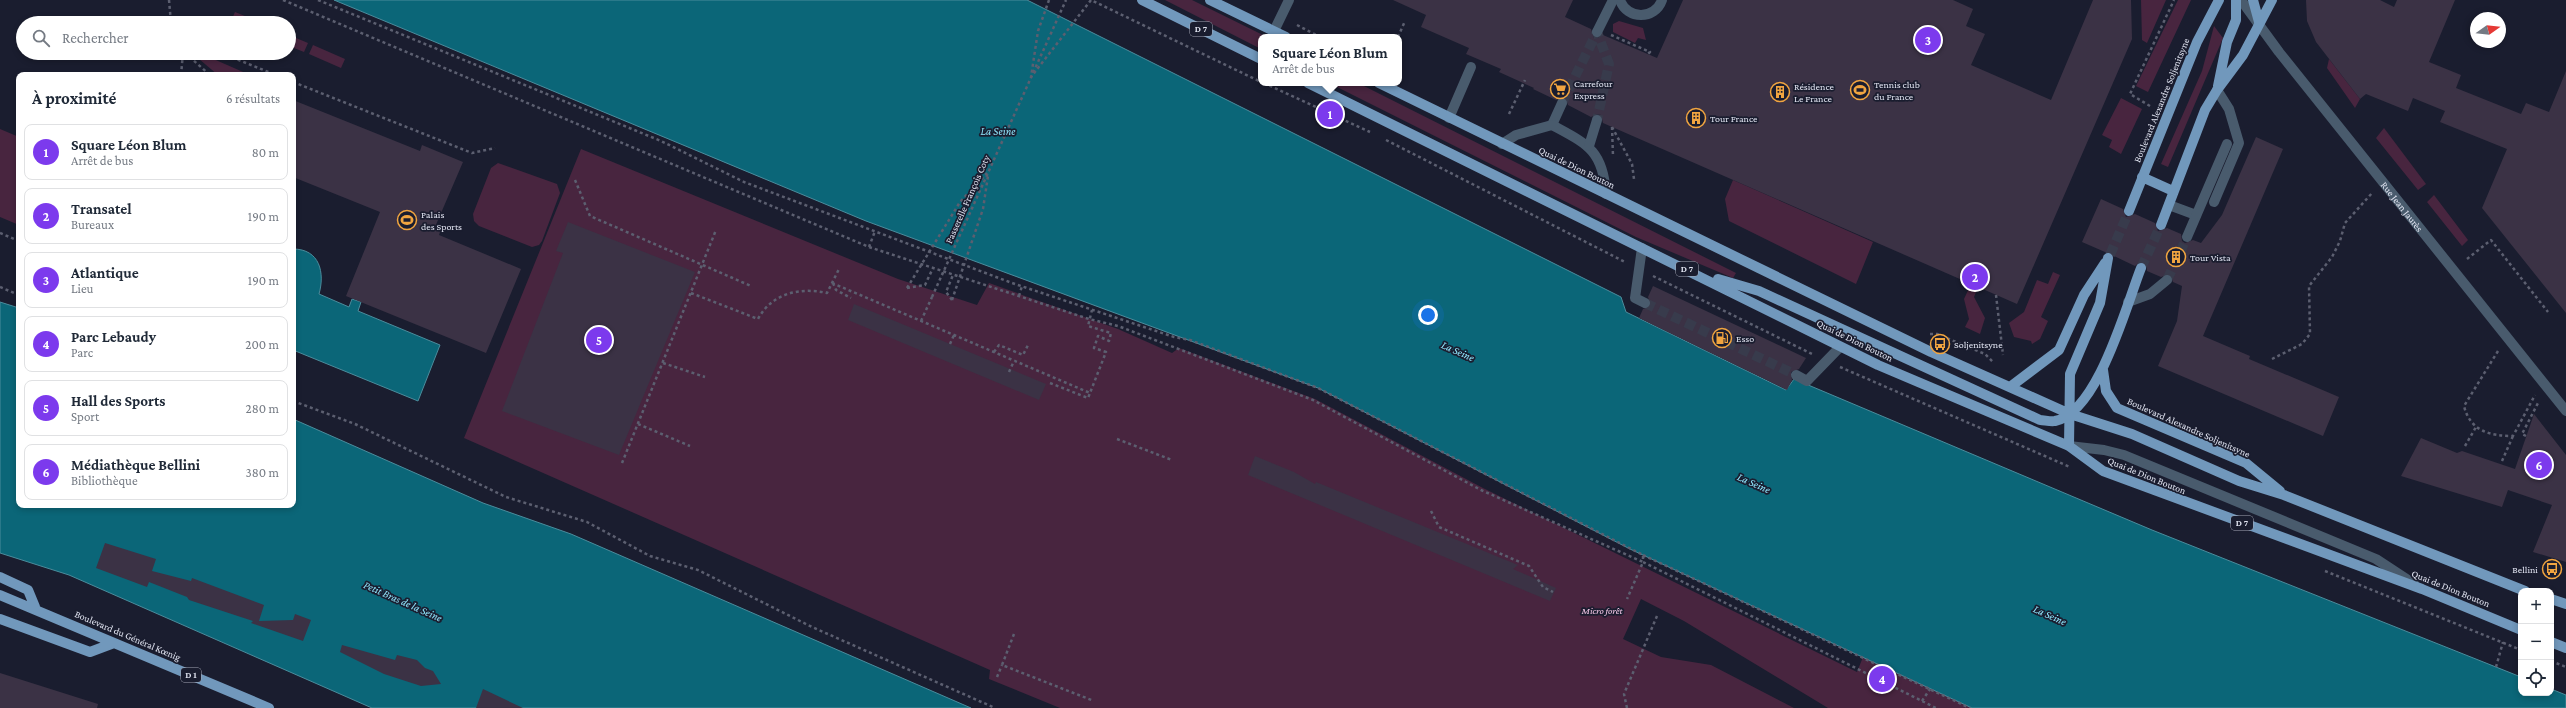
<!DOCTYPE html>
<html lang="fr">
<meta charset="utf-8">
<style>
body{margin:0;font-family:"Crimson Pro",serif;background:#f6f6f7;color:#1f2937}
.controls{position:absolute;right:12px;bottom:12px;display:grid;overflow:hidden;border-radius:8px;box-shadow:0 2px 6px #0003}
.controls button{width:36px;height:36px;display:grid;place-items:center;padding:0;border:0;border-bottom:1px solid #e0e1e3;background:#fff;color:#1f2937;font:20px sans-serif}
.compass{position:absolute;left:2470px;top:12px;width:36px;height:36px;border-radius:50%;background:#fff;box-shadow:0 2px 6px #0003;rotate:75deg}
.you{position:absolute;left:1428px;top:315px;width:14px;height:14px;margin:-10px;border:3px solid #fff;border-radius:50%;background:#1a73e8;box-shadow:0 0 0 6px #1a73e833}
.badge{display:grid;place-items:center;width:26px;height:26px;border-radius:50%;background:#7c3aed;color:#fff;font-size:13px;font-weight:700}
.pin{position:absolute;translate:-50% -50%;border:2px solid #fff;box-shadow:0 1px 4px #0006}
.popup{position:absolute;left:1258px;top:34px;width:144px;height:52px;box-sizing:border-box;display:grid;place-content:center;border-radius:8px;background:#fff;filter:drop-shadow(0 1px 3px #0005);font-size:13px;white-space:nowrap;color:#747a83}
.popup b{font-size:15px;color:#1f2937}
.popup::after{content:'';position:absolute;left:50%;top:100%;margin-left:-8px;border:8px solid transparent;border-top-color:#fff}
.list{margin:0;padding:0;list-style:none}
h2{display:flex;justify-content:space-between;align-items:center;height:52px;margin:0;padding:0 16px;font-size:17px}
h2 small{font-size:13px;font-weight:400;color:#747a83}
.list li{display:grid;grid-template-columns:26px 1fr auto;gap:12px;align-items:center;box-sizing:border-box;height:56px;margin:0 8px 8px;padding:0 8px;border:1px solid #e0e1e3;border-radius:8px}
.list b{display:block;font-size:15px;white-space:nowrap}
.list p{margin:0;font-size:13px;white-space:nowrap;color:#747a83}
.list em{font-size:13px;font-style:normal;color:#747a83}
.icon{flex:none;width:22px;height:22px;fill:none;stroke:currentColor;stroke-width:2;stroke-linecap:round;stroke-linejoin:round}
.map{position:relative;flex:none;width:2566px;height:708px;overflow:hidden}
.search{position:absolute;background:#fff;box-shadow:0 2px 6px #0003;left:16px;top:16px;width:280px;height:44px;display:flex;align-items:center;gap:10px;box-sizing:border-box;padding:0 14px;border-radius:22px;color:#747a83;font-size:15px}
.panel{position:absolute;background:#fff;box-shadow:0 2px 6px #0003;left:16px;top:72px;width:280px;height:436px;border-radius:8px}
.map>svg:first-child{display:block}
</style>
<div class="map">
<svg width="2566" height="708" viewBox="0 0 2566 708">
<rect width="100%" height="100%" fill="#1a1d2f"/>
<path fill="#48253f" d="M1165,0H1192L1267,37H1261V49Z
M2141,0H2166L2147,43L2142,40Z
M2178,0H2191L2148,92L2136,86Z
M235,12L262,23L231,21Z
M1619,21L1643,28L1646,40L1638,38L1635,43L1613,32V24Z
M2214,26L2223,38L2168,167L2161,164L2202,71Z
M289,35L308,43L304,52L289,46Z
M313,45L345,59L341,68L309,54Z
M202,54L250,75H218L199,59Z
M2329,59L2360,99L2355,108L2327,68Z
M1329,83H1358L1736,273L1733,278L1636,237Z
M2121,98L2142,109L2121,154L2109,147L2112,140L2102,135Z
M2384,128L2426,184L2418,190L2376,138Z
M0,129L19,137V225L0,217Z
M581,149L898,279L977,305L989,283L1118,329L1172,353L1179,348L1315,399L1483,488L1857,672L1863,657L1972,708H1828L1684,621L1641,599L1623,639L1661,657L1711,665L1794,708H1060L989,679L990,670L464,438Z
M498,163L557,184L560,193L542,241L539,245L532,247L479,226L474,221L473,214L491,168Z
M1733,180L1873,242L1856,284L1729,221L1725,199Z
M2434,195L2468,240L2462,246L2427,202Z
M2053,272L2060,275L2041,317L2048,321L2040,339L2032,344L2031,341L2014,337L2009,323L2024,312L2037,280L2048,284Z
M1971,284L1978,287L1974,297L1985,318L1980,334L1965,327L1969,319L1964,299Z"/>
<path fill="#0b6678" stroke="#4b8c9c" d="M334,0H1027L1621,297L1626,312L1786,390L1794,379L2152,530L2521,677V693H2551V689L2566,695V708H1972L1630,549L1318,388L866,221Z
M293,249C320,249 325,273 319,294L349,307L352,299L361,302L358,311L440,345L418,401L293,350Z
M0,302L19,308V505H293V419L483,503L571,534L971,708H372L69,575L0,553Z"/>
<path fill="#3b3245" d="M1393,0H1573L1565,17L1591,29L1594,38H1598L1603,35L1657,58L1683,0H1953L1973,9L1966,26L1985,34L1971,65L2051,100L2093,0H2131L2132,39L2017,304L1603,123L1601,115L1596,114L1591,117L1568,105L1567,100L1564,97L1556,100L1533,89L1534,88L1499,72L1501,69L1466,54L1469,48L1421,27L1426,15Z
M2306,0H2380L2394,7L2397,0H2455L2429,62L2461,75L2456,88L2521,114L2526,103L2549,112L2566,71V313L2482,208L2507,149L2440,122L2445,111L2413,98L2408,111L2366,94L2360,99L2316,42L2307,21Z
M293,100L420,151L422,145L463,162L435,227L441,229L439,235L521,269L486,353L346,296L380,212L293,177Z
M2256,137L2283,149L2203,336L2250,356L2249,359L2339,397L2323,436L2158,366L2177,321L2182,286L2173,282L2170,274L2161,277L2147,271V266L2144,262H2140L2135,266L2114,256L2110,252H2105L2082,242L2101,199L2123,209L2126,217L2135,214L2155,223L2158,231L2167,228L2181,234L2182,241L2185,243L2193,240L2201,243L2222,215Z
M568,222L695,272L619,455L502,411L563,253L556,251Z
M1653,286L1806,358L1799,369L1791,372L1792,380L1787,390L1639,318L1643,309L1651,306L1648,297Z
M854,304L1046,384L1039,400L848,320Z
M2534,414L2566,455V562L2533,552L2552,505L2508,490L2502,507L2401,476L2421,438L2457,453L2462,451L2515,469Z
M1255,456L1294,472L1315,484L1316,482L1518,565L1513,569L1556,588L1550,601L1248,475Z
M105,543L156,559L152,571L191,581L192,578L264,605L259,621L293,620L295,614L311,620L303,641L251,623L253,621L189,600L187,597L149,582L147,587L96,568Z
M342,645L395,660L397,655L417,660L425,668L433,671L441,684L421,686L384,674L340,652Z
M0,673L98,704L97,708H0Z
M483,689L523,708H476Z"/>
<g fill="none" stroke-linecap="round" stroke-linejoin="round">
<path stroke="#383b4c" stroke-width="10" stroke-dasharray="10 5" stroke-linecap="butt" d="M1562,103L1597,32L1609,64L1597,120
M2167,280L2187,237
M1645,303L1796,375"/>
<path stroke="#383b4c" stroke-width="10" stroke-dasharray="10 5" stroke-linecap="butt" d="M2110,255L2129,211
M2141,268L2161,225"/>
<path stroke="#5c5f70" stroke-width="2.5" stroke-dasharray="3 3" stroke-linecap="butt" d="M169,0L171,23
M283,0L869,247L1089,319L1118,326L1313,400L1481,490L1643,562L1627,599
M318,0L661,141L744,182L1012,283L1174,337L1190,340L1318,388L1643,555V562L1936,708
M1049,0L1038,31L1031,77L1091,0L1261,82
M1297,25L1320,37
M1611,35L1650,52L1648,54
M1398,37L1405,21
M185,53L210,75
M221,53L276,75
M181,75L183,53
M293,82L472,153L495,148
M1264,83L1370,132
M2150,106L2130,94L2174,0
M1509,114L1525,80
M1612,127L1632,164L1634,179
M1612,127L1613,156
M1386,140L1625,262
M575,180L590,216L751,286
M0,233L19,241
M869,247L875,231
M2467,259L2491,240L2548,312
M1653,276L1812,354
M832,283L1090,393L1106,352L1094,348L1098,336L1109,341L1111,333L1088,326L1092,310
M833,283L836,290L851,298
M0,287L19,295
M907,288L925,285L933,268
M691,293L758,319C772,293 800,287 827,293L839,269
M1996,295L2003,355
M1019,296L1022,286
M952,300L946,292L953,275
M921,321L932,297
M1930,334H1937L1985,354L1993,362
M950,344L954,335
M2498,351L2464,406C2470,431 2490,436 2513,436L2535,395
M994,352L999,345L1023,355L1028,345
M2272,359L2302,344L2310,334L2309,286L2332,257L2340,241L2345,223L2373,192
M663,363L705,377
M1840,367L2070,467
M1009,372L1014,361
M1050,383L1088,398L1090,393
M293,401L355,424L506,497L587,522L650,556L698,570L812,627L995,708
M638,424L690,446
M2526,436L2522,434L2539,401
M1117,439L1172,460
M2465,446L2476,427
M2502,461L2513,436
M622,463L716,230
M1431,511L1439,527L1529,566L1543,587L1553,592
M1643,555L1970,708
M2325,571L2521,650
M1014,634L1002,665L1094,701
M2551,661L2566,667
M2496,667L2503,642
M997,677L1002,665
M1922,701L1930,689
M1627,708L1624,694L1657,616"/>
<g stroke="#495b6d" stroke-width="10">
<path d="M1620,0C1627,20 1655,20 1662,0"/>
<path id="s1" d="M2241,0L2279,52L2566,411"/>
<path d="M1274,31L1289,0"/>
<path d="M1597,32L1613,0"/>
<path d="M1449,118L1471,67"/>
<path d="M1552,125L1562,103"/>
<path d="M1502,144L1516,135L1552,125C1587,144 1603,150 1606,194"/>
<path d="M1589,146L1597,120"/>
<path d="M2214,202L2239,143L2229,109L2217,90"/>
<path d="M2169,205L2196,215"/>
<path d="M2187,237L2227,144"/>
<path d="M1642,248L1635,298L1645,303"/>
<path d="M2128,302L2150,294L2167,280"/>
<path d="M1796,375L1807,381L1840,347"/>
<path d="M2069,446L2104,450L2124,455L2376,559L2414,584"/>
</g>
<path stroke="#7198bc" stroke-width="10" d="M1142,0L1261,59
M1210,0L1286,37
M2253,0L2259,22
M1308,83L1878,365L2069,446L2103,471L2422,589L2521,630
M1379,83L1931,352L2070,414L2132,434L2239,481L2284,495L2525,591
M2218,86L2227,42L2236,20V0
M2142,177L2173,191
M2129,211L2197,42L2219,0
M2161,225L2205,110L2217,90L2243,55L2272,0
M1718,279L1759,291L2040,420C2044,420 2051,422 2055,421C2098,412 2126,306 2141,268
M2103,370L2106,391L2117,408L2246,463L2280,491
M2010,387L2059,350L2084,295L2105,263
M2069,446L2070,374L2100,303L2108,258
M0,577L28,590L35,607
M0,595L269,708
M2551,599L2566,604
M0,619L90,652L114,643
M2551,642L2566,648"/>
<path stroke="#5c5f70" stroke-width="2.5" stroke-dasharray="3 3" stroke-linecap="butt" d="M907,288L960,202L987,173
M932,297L1066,0
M952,300L983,209L988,176"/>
</g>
<defs>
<g id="supermarket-ring" transform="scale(1)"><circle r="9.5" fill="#1a1d2f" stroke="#f1a540" stroke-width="1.5"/><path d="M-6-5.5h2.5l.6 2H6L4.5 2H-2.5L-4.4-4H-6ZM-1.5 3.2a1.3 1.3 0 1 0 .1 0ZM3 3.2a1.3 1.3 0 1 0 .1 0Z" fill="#f1a540"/></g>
<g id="stadium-ring" transform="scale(1)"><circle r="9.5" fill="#1a1d2f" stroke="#f1a540" stroke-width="1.5"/><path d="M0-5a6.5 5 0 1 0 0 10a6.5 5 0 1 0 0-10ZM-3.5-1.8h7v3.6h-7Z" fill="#f1a540"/></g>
<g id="building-ring" transform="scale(1)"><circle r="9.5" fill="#1a1d2f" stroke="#f1a540" stroke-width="1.5"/><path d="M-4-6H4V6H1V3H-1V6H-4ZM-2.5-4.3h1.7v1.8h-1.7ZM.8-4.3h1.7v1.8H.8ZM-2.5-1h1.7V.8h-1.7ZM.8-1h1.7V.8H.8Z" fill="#f1a540"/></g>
<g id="fuel-ring" transform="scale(1)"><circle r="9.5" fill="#1a1d2f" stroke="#f1a540" stroke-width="1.5"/><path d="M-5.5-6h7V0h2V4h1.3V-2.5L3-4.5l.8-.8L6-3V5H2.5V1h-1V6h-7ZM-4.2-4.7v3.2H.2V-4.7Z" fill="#f1a540"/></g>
<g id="bus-ring" transform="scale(1)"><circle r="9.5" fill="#1a1d2f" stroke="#f1a540" stroke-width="1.5"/><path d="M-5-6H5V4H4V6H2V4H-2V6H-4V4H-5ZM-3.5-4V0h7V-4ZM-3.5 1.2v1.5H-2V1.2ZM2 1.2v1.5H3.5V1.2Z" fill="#f1a540"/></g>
</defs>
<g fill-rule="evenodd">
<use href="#supermarket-ring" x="1560" y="89"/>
<use href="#stadium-ring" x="1860" y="90"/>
<use href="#building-ring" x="1780" y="92"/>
<use href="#building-ring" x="1696" y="118"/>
<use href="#stadium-ring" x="407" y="220"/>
<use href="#building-ring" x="2176" y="257"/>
<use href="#fuel-ring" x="1722" y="338"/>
<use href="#bus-ring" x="1940" y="344"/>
<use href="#bus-ring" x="2552" y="569"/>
</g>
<g text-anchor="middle" stroke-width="3.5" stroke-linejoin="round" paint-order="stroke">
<g fill="#1a1d2f" stroke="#a5a8b7" stroke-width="1">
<rect x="1190" y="22" width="22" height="14" rx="3"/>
<rect x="1676" y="262" width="22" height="14" rx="3"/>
<rect x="2231" y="516" width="22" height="14" rx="3"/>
<rect x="181" y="668" width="20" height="14" rx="3"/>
</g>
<g font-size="9" font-weight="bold" fill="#e1e4f1">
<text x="1201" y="32">D 7</text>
<text x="1687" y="272">D 7</text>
<text x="2242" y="526">D 7</text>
<text x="191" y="678">D 1</text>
</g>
<g font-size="10" fill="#e1e4f1" stroke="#1a1d2f" text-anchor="start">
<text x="1574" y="87">Carrefour<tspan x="1574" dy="12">Express</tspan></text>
<text x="1874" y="88">Tennis club<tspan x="1874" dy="12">du France</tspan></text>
<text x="1794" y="90">Résidence<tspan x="1794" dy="12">Le France</tspan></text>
<text x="1710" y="122">Tour France</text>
<text x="421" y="218">Palais<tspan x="421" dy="12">des Sports</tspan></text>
<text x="2190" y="261">Tour Vista</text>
<text x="1736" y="342">Esso</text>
<text x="1954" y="348">Soljenitsyne</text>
<text x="2538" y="573" text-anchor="end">Bellini</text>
</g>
<g font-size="10" fill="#e1e4f1" stroke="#1a1d2f">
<text transform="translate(2161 100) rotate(-68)" y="4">Boulevard Alexandre Soljenitsyne</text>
<text transform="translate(1577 167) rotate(26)" y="4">Quai de Dion Bouton</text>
<text transform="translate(967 199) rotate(-66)" y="4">Passerelle François Coty</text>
<text dy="4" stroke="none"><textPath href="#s1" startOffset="262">Rue Jean Jaurès</textPath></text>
<text transform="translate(1855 340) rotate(26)" y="4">Quai de Dion Bouton</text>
<text transform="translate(2189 427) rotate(24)" y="4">Boulevard Alexandre Soljenitsyne</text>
<text transform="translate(2147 475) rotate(22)" y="4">Quai de Dion Bouton</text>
<text transform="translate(2451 588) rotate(22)" y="4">Quai de Dion Bouton</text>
<text transform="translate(128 635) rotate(23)" y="4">Boulevard du Général Kœnig</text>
</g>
<g font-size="10" font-style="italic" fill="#f8c9e9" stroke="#1a1d2f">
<text x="1602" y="614">Micro forêt</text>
</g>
<g font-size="11" font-style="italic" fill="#8ee4fa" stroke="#1a1d2f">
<text x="998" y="135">La Seine</text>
<text transform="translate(1458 351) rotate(24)" y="4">La Seine</text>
<text transform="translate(1754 483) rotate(24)" y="4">La Seine</text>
<text transform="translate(403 601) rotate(24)" y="4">Petit Bras de la Seine</text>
<text transform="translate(2050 615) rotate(24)" y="4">La Seine</text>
</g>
</g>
</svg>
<div class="controls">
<button>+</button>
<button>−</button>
<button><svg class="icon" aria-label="locate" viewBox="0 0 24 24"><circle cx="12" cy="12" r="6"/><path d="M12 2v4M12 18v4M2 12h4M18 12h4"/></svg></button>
</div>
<svg class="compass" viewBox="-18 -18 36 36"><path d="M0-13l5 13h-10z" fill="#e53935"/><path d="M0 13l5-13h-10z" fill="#747a83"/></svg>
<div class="you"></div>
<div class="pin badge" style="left:1330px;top:114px">1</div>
<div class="popup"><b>Square Léon Blum</b>Arrêt de bus</div>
<div class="pin badge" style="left:1975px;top:277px">2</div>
<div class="pin badge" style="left:1928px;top:40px">3</div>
<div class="pin badge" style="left:1882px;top:679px">4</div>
<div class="pin badge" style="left:599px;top:340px">5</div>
<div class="pin badge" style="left:2539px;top:465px">6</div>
<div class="search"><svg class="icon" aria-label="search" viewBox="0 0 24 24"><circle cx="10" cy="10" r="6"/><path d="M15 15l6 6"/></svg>Rechercher</div>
<section class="panel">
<h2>À proximité<small>6 résultats</small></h2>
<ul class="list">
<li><span class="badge">1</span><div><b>Square Léon Blum</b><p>Arrêt de bus</p></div><em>80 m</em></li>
<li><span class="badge">2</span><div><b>Transatel</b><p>Bureaux</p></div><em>190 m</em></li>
<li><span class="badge">3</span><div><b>Atlantique</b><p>Lieu</p></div><em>190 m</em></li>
<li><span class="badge">4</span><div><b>Parc Lebaudy</b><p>Parc</p></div><em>200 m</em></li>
<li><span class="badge">5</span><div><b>Hall des Sports</b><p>Sport</p></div><em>280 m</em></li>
<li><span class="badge">6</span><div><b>Médiathèque Bellini</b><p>Bibliothèque</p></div><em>380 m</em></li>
</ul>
</section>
</div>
